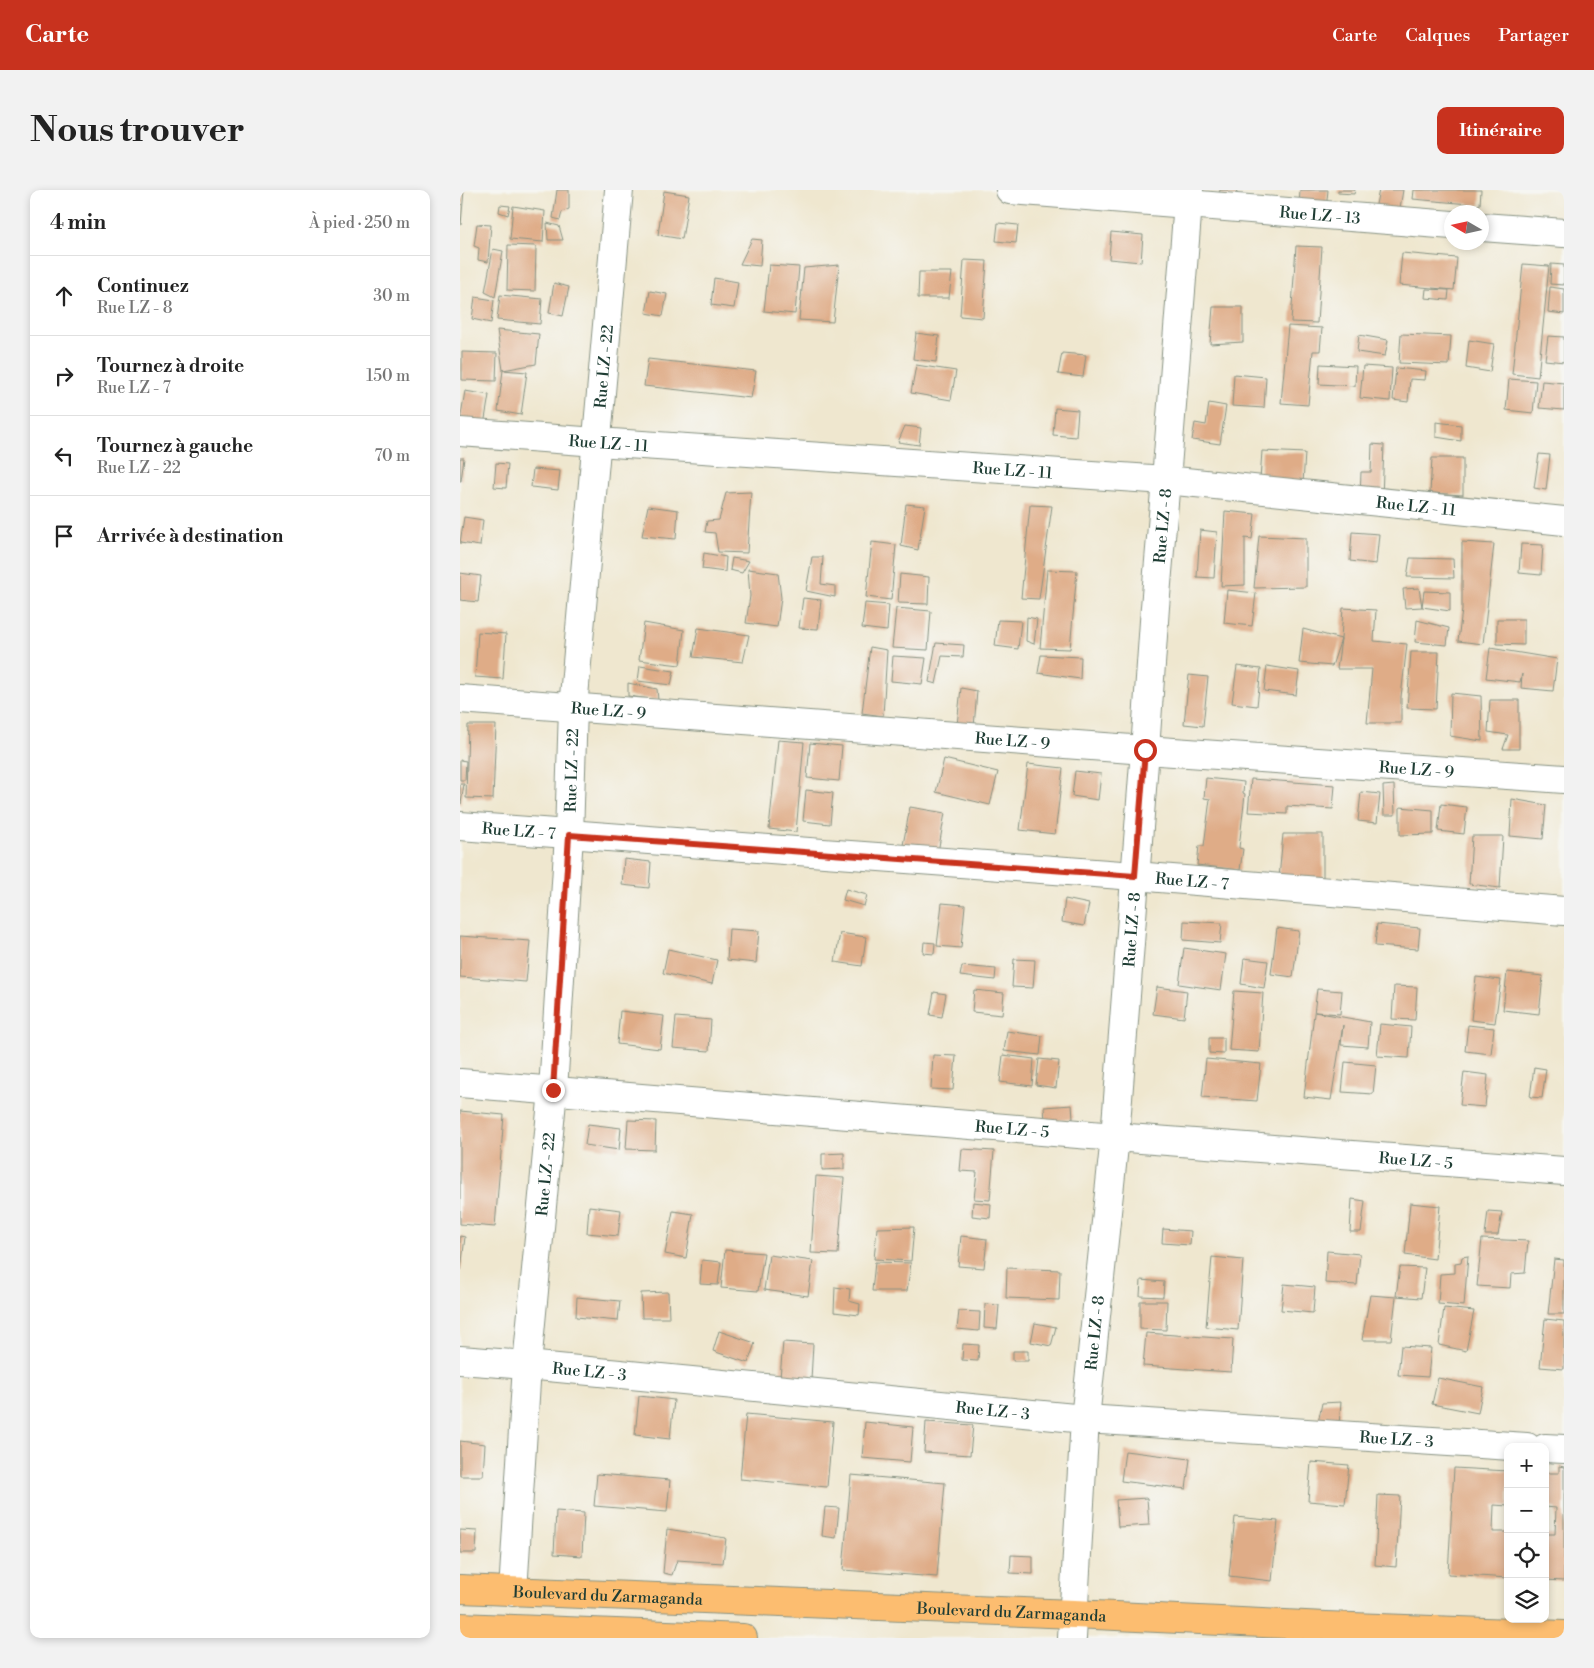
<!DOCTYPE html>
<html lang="fr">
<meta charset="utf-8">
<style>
body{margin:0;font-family:"Libre Bodoni",serif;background:#f2f2f2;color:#222}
.controls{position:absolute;right:15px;bottom:15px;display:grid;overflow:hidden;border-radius:10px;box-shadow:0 2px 8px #0003}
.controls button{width:45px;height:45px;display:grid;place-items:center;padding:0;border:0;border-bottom:1px solid #e0e0e0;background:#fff;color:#222;font:25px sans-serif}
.compass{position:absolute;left:984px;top:15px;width:45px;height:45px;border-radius:50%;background:#fff;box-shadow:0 2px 8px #0003;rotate:279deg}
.stop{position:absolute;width:15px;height:15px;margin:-11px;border:4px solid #c8321e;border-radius:50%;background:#fff}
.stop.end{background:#c8321e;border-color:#fff;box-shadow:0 1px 5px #0008}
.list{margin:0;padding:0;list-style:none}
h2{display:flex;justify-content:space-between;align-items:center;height:65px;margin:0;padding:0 20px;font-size:21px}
h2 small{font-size:16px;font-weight:400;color:#767676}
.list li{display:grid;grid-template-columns:32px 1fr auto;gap:15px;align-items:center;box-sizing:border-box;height:80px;padding:0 20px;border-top:1px solid #e0e0e0}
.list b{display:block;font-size:19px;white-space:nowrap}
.list p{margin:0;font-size:16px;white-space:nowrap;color:#767676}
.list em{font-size:16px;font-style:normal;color:#767676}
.icon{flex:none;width:28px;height:28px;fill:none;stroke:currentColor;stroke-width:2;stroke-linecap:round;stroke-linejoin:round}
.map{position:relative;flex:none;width:1104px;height:1448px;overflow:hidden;border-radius:10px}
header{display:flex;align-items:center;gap:30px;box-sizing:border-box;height:70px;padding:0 25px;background:#c8321e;color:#fff}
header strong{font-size:24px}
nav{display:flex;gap:28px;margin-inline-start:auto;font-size:18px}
.intro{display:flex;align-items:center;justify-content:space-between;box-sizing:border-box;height:120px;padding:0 30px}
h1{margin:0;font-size:35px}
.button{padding:12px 22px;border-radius:10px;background:#c8321e;color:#fff;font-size:18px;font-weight:700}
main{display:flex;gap:30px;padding:0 30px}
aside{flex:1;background:#fff;border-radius:10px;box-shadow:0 2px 8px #0003}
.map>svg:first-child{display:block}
</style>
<header>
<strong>Carte</strong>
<nav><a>Carte</a><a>Calques</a><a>Partager</a></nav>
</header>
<div class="intro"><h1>Nous trouver</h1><a class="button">Itinéraire</a></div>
<main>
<aside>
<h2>4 min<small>À pied · 250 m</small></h2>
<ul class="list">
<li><svg class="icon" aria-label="ahead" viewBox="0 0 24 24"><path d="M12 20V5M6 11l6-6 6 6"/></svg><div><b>Continuez</b><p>Rue LZ - 8</p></div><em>30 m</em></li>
<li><svg class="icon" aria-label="right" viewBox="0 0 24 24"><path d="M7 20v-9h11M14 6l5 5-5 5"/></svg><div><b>Tournez à droite</b><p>Rue LZ - 7</p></div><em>150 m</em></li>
<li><svg class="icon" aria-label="left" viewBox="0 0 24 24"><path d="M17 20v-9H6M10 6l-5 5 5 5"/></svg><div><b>Tournez à gauche</b><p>Rue LZ - 22</p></div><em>70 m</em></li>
<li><svg class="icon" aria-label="arrive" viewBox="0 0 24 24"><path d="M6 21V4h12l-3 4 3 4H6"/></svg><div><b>Arrivée à destination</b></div></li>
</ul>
</aside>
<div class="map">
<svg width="1104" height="1448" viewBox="0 0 1104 1448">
<rect width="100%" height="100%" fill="#f6f6f2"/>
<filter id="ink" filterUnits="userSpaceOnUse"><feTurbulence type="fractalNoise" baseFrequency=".02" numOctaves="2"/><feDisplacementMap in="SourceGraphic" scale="10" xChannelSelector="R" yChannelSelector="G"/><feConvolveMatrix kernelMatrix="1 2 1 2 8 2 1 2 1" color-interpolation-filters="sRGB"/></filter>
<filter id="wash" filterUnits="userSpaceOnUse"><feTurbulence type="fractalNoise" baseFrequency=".0096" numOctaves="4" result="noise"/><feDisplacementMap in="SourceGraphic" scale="20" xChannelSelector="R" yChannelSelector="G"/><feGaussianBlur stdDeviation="1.12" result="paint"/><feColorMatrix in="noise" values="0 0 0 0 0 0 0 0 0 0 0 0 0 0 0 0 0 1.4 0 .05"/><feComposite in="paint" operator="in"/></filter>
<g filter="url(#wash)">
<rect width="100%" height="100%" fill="#efe7cf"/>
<g id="blocks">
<path fill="#dfac87" d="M0,0H4L1,35H0Z
M97,0H109V19L102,22L100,30L93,28Z
M760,0H777L776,7L759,5Z
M840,0H868L866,20L839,18Z
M878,0H895L894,4L878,3Z
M919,0H943L939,24L915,19Z
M954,0H1021L1020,15L953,9Z
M204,1L229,5L222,49L198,45Z
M40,15L50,16L48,25L39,22Z
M53,16L85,21L83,52L50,49Z
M87,33L99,36L103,50H88Z
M538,33L558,35L556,53L536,51Z
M17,34L31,35L28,72L18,70L19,58L14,56Z
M651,42L683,45L681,72L649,69Z
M292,49L302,50L300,76L280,74Z
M48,55L76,56L75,101L47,100Z
M836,56L862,57L857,133L831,132Z
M33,59L43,61L35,107L25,102Z
M942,63L997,68L994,100L939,95Z
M504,70L527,71L523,128L500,126Z
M1063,74L1089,76L1078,187L1052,184Z
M1091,74L1104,75V95L1090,94Z
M309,75L339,77L335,124L304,121Z
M379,75L373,132L339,130L344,78Z
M459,82H492L489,108H458Z
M254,88L278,92L274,118L251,115Z
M94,93L109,97L103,126L89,123Z
M1090,97L1104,99V124L1088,122Z
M966,99L989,100L988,110L965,108Z
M190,101L207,104L203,126L186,123Z
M40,105L82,109L80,134L37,130Z
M15,107L34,110L31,133L12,129Z
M753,117H783V152L750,154Z
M828,136L862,138L860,161H853L848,215L821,213Z
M37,140L79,144L76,174L43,180L67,182L61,225L38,221L43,180Z
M456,143L479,146L476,172L453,169Z
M941,144L991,146L989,175L939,173Z
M899,145L928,150L925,166L897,162Z
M1088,146L1104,147V172L1085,170Z
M1009,150L1034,154L1030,182L1006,178Z
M2,162L37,163L36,191L2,190Z
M602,163L626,165L623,187L598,184Z
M188,169L296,181L291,208L184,196Z
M860,174L896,176L895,196L859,194Z
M456,175L496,181L491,210L451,203Z
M903,176L932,178L930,211L900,208Z
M936,178L966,181L965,190L950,189L948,212L933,210Z
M774,184L806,187L804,218L772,216Z
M1049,189L1076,191L1073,223L1046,220Z
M1082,191L1104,193V220L1079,218Z
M5,201L29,205L24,235L0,231Z
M749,213L766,216L760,254L732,250L735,233L746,235Z
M595,218L618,220L616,247L593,245Z
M976,232L1001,235V251L976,247Z
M445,236L461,238L459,255L438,252Z
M912,254L924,255L922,308L900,307L901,282H911Z
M802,261L845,263L843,293L800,290Z
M1079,264L1090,265L1086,300L1074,298Z
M0,268H4L1,291H0Z
M972,268H1003V305L970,303Z
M36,273L48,274L46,298L34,297Z
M73,279L100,281L98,300L71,297Z
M291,302L287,363L258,362L255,343L245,342L247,331L259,330L266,303Z
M446,314L465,316L458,360L441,356Z
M570,315L592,316L579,409L561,408Z
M188,316L218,320L216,349L182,346Z
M765,321L795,324L792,349L785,348V395L761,396Z
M4,327L23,330L20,356L0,353Z
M740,340L757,342L754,388L737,387Z
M892,342L919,344L916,374L890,371Z
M799,346L846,348V397L794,398Z
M412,352L436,355L431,410L406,407Z
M1002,352L1034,354L1023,454L998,451L1002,420Z
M1061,354L1083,355L1081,385L1059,383Z
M244,363L266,367L265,382L242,379Z
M352,367H363L361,394L375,396V407L346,401Z
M272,368L289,371L282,383L270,380Z
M950,368L993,369L994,388L947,387Z
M288,379L318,383L321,408L317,437L286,433L290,406Z
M587,380L617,381L610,459L580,458Z
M0,383L21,386L18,412L0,410Z
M440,384L469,387L468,414L438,413Z
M959,398L962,417L945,418L943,399Z
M767,400L796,403L792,436L764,433Z
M964,401L990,402V421L962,417Z
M343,408L361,410L358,439L339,438Z
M405,413L429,415L427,441L402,438Z
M436,418L471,421L468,460L432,458Z
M883,418L916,420L914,451L947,454L941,507V533H907L912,479H877L881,449L872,476L839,473L843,439L881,449Z
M567,427L577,429L574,454L566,451Z
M1037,429H1064V455L1037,454Z
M538,430L561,431L558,459L535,456Z
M957,430L989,438L987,455L955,452Z
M184,433L224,440L220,475L179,470Z
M238,438L289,445L283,472L233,467Z
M18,442L46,444L43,489L15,487Z
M476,453L504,455L503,467L482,466L476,494L469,492Z
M410,457L427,460L423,526L402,523Z
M1030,458L1097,469L1093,501L1061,498L1062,484L1060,492L1026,488Z
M951,462H979L976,519L947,518Z
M581,465L621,467L620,489L578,483Z
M433,466L466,468L462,494L431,491Z
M180,476L214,481L211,495L178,491Z
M777,476L801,479L797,516L772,513Z
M807,476L839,481L836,505L804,501Z
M729,485L748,487L743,536L724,534Z
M168,493L197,499L198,510L168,506Z
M501,498L517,501L514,537L497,535Z
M991,503L1021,506L1022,551L990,546Z
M1030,510H1059V559H1043L1048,545L1028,542Z
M8,535H36L33,609L6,608Z
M318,550L344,552L336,642L309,639Z
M350,553L382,556L379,591L347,588Z
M484,569L538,582L530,615L476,602Z
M0,570L6,571L5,590H0Z
M568,574L603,578L595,644L560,640Z
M615,581L641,584L638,610L612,606Z
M746,588L784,592L783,603L785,604L779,658L783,659L780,680L737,675L739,656H744L750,609L744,608Z
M791,589L875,595L873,619L827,616V624L788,622Z
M0,594H4L1,614H0Z
M934,595L935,625H924L923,596Z
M346,600L373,603L370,634L343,631Z
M901,602L920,604L917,633L898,631Z
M1052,609L1086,615L1083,649L1050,646Z
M981,614L1007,617L1004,644L978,641Z
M450,617L485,623L478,662L443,655Z
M940,617L973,620V644L940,645Z
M823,644H863V690L819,688Z
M1012,646H1043L1040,698L1009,694Z
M164,669L191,672L189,698L162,695Z
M386,699L407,705L404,716L383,710Z
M605,709L629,714L624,736L602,732Z
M482,713L505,715L501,758L477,756Z
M724,731L762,733L760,753L723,750Z
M917,734L960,738L958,759L915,756Z
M817,738L839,741L833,787L811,784Z
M269,739L299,741L296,773L267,770Z
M380,743L406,747L402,776L375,772Z
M0,746L70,751L66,792L0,787Z
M464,752L475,753L474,764L463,763Z
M724,758L766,764L761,800L719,794Z
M208,759L257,770L252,794L203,783Z
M784,768L808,771L804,798L781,794Z
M554,769L575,770L573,798L552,797Z
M502,776L536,779L535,790L500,786Z
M1047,782L1083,786L1079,824L1043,820Z
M1016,787L1041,790L1035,833L1011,830Z
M934,796L957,797L955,830L932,829Z
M697,797L727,801L724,828L693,824Z
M857,799L882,801L880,824L855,822L910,832L908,857L881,855L883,835L871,910L844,907Z
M514,800L544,803L542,825L512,822Z
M774,801L803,803L799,862L769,860Z
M474,802L486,804L482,827L470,825Z
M160,821L204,826L200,859L157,854Z
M216,827L251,830L249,861L213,858Z
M920,834L951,837L949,868L917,866Z
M1008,835L1034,838L1031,864L1005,861Z
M547,841L582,846L580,865L544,861Z
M749,848H764V864L749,863Z
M473,865L496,866L493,900L471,899Z
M543,865L574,869L572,896L540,892Z
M579,869L599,871L596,898L576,895Z
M746,869L801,874L797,911L742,907Z
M885,872L916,875L913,904L882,902Z
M1074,877L1086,879L1082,908L1070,907Z
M1004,882L1028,885L1025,917L1000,915Z
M612,915L613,929L585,931L584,917Z
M0,921L44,925L35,1037L0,1034Z
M168,930L196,931L195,960L166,959Z
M128,934L161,938L159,960L125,955Z
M502,959L534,961L530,1010L514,1009L517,982L500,981Z
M384,963V979L362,980V964Z
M356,986L384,988L378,1064L351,1063Z
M892,1009L905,1011L901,1042H890Z
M513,1012L531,1014L530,1028L512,1026Z
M950,1013L980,1016L975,1069L945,1065Z
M129,1016L161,1020L158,1046L127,1043Z
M213,1021L233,1024L226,1068L205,1064Z
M1028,1021L1042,1022L1038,1045H1025Z
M454,1037L451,1071L414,1069L417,1038Z
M703,1039L731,1041L730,1055L702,1053Z
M0,1046L5,1047L1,1080H0Z
M501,1046L527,1049L524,1078L498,1076Z
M1022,1049L1068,1051L1065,1083L1051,1084L1050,1098L1017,1096Z
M265,1060L304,1063L298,1101L261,1098Z
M867,1061L900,1064L897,1095L865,1093Z
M309,1065L353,1071L348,1106L304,1100Z
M1008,1066L1004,1116L978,1114L980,1084L995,1083V1073L1001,1072L1002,1067Z
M752,1067L783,1070L778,1140L746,1137Z
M1094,1069L1104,1070V1124H1088Z
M242,1070L261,1072L258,1095L240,1094Z
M415,1072L451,1073L447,1101H412Z
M940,1077L965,1078L961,1108L936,1106Z
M547,1078L600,1080L599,1110L546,1108Z
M681,1090L704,1092L703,1107L680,1106Z
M824,1094L855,1097L853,1123L821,1120Z
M375,1097L390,1099L389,1111L400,1114L399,1125L374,1122Z
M208,1102L209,1128H182L181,1103Z
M910,1105L936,1107L931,1150H902Z
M117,1107L160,1111L158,1131L116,1127Z
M680,1111H707L706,1140L680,1139Z
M525,1114L539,1115L537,1139L524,1138Z
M984,1118L1014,1121L1006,1161L979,1155Z
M499,1121L520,1122L519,1141L497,1139Z
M1085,1129L1104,1131V1179L1080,1177Z
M575,1133L596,1137L591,1156L571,1152Z
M259,1141L295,1153L288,1173L253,1161Z
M686,1143L773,1149L771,1182L683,1176Z
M323,1152L353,1154L351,1190L320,1188Z
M503,1154L519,1155L518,1171L502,1170Z
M941,1156L971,1158L968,1187L938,1185Z
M553,1161H568V1171H553Z
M978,1188L1023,1197L1018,1223L972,1214Z
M179,1206L214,1210L210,1249L175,1245Z
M881,1212L879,1234L858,1233L862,1213Z
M286,1224L373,1232L367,1297L280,1289Z
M405,1232L453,1237L450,1272L402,1268Z
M466,1232L513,1235L510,1265L464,1262Z
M0,1251L25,1254L23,1286H0Z
M665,1261L730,1269L726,1299L661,1291Z
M851,1272L889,1275L885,1314L848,1311Z
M1099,1276L1104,1277V1391L1085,1390V1344H1095L1096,1318L1085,1317V1283H1099Z
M994,1278L1048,1281V1316L1034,1315L1033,1342H1048V1388L988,1384Z
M137,1284L210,1290L207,1322L134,1316Z
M391,1285L485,1293L477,1387L383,1380Z
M918,1305L940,1306L936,1377L915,1375Z
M687,1308L689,1335L658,1337L656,1310Z
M365,1317L379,1318L376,1348L362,1346Z
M96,1321L124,1323L122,1366L94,1364Z
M775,1327L818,1331L812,1391L769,1386Z
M207,1339L266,1348L263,1373L217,1370L212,1385L203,1383Z
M0,1340L17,1341L16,1363H0Z
M551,1365L573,1366V1384L550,1383Z"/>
</g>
</g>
<g filter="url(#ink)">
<use href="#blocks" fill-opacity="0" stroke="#879282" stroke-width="1"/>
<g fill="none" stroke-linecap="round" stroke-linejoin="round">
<g stroke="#879282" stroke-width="30">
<g id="minor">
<path id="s1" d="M550,0L992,35"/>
<path d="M1022,37L1104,43"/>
<path id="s2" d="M0,242L137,252L706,290L1104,331"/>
<path id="s3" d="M0,509L685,560L1104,589"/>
<path id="s4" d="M0,636L675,686L1104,721"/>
<path id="s5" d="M0,893L655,947L1104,981"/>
<path id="s6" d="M0,1170L67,1175L625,1229L1067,1257"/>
<path d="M1085,1258L1104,1259"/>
<path id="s7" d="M53,1402L67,1175L93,900L109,645L113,518L159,0"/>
<path id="s8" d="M612,1448L625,1229L655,947L685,560L695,417L706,290L729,0"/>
</g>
</g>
<g stroke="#879282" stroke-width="30">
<g id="major">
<path id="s9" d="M0,1399L614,1424L866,1436L1104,1445"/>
<path d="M0,1437L283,1448"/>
</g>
</g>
<use href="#minor" stroke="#fff" stroke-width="28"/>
<use href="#major" stroke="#fcbd6f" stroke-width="28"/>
</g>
</g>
<g fill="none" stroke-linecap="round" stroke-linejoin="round" filter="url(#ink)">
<path stroke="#c8321e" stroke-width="6" d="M93,900L109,645L675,686L685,560"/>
</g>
<g text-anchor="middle" stroke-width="4" stroke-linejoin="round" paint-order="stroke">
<g font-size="16" fill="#1f3d34" stroke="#f6f6f2">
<text dy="6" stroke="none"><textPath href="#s1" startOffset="311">Rue LZ - 13</textPath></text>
<text dy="6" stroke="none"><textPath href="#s7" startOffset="1229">Rue LZ - 22</textPath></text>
<text dy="6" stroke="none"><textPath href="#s2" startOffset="149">Rue LZ - 11</textPath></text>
<text dy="6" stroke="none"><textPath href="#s2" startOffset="554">Rue LZ - 11</textPath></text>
<text dy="6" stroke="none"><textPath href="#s2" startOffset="959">Rue LZ - 11</textPath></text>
<text dy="6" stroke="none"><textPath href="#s8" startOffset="1116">Rue LZ - 8</textPath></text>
<text dy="6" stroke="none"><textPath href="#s3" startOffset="149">Rue LZ - 9</textPath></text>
<text dy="6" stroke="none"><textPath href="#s3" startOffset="554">Rue LZ - 9</textPath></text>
<text dy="6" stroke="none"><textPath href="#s3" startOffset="959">Rue LZ - 9</textPath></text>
<text dy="6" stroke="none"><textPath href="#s7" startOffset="824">Rue LZ - 22</textPath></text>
<text dy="6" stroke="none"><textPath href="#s4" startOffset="59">Rue LZ - 7</textPath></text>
<text dy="6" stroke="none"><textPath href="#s4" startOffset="734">Rue LZ - 7</textPath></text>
<text dy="6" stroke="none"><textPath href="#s8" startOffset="711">Rue LZ - 8</textPath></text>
<text dy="6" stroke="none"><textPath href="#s5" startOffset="554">Rue LZ - 5</textPath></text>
<text dy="6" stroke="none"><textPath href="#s5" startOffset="959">Rue LZ - 5</textPath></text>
<text dy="6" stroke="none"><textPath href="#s7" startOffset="419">Rue LZ - 22</textPath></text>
<text dy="6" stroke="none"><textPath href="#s8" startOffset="306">Rue LZ - 8</textPath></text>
<text dy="6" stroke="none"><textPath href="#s6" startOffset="130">Rue LZ - 3</textPath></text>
<text dy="6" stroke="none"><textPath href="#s6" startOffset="535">Rue LZ - 3</textPath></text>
<text dy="6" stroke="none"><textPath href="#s6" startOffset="940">Rue LZ - 3</textPath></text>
<text dy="6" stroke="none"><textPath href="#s9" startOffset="148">Boulevard du Zarmaganda</textPath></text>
<text dy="6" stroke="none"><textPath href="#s9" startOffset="552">Boulevard du Zarmaganda</textPath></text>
</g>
</g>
</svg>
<div class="controls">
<button>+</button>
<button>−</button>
<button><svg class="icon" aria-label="locate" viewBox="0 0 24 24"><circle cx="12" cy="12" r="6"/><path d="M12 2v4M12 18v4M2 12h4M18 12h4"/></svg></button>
<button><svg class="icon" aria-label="layers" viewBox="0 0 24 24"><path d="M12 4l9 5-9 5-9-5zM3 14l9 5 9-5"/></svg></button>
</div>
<svg class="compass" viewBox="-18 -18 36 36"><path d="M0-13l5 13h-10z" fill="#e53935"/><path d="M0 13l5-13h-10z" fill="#767676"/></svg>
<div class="stop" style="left:685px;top:560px"></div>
<div class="stop end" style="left:93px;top:900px"></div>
</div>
</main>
